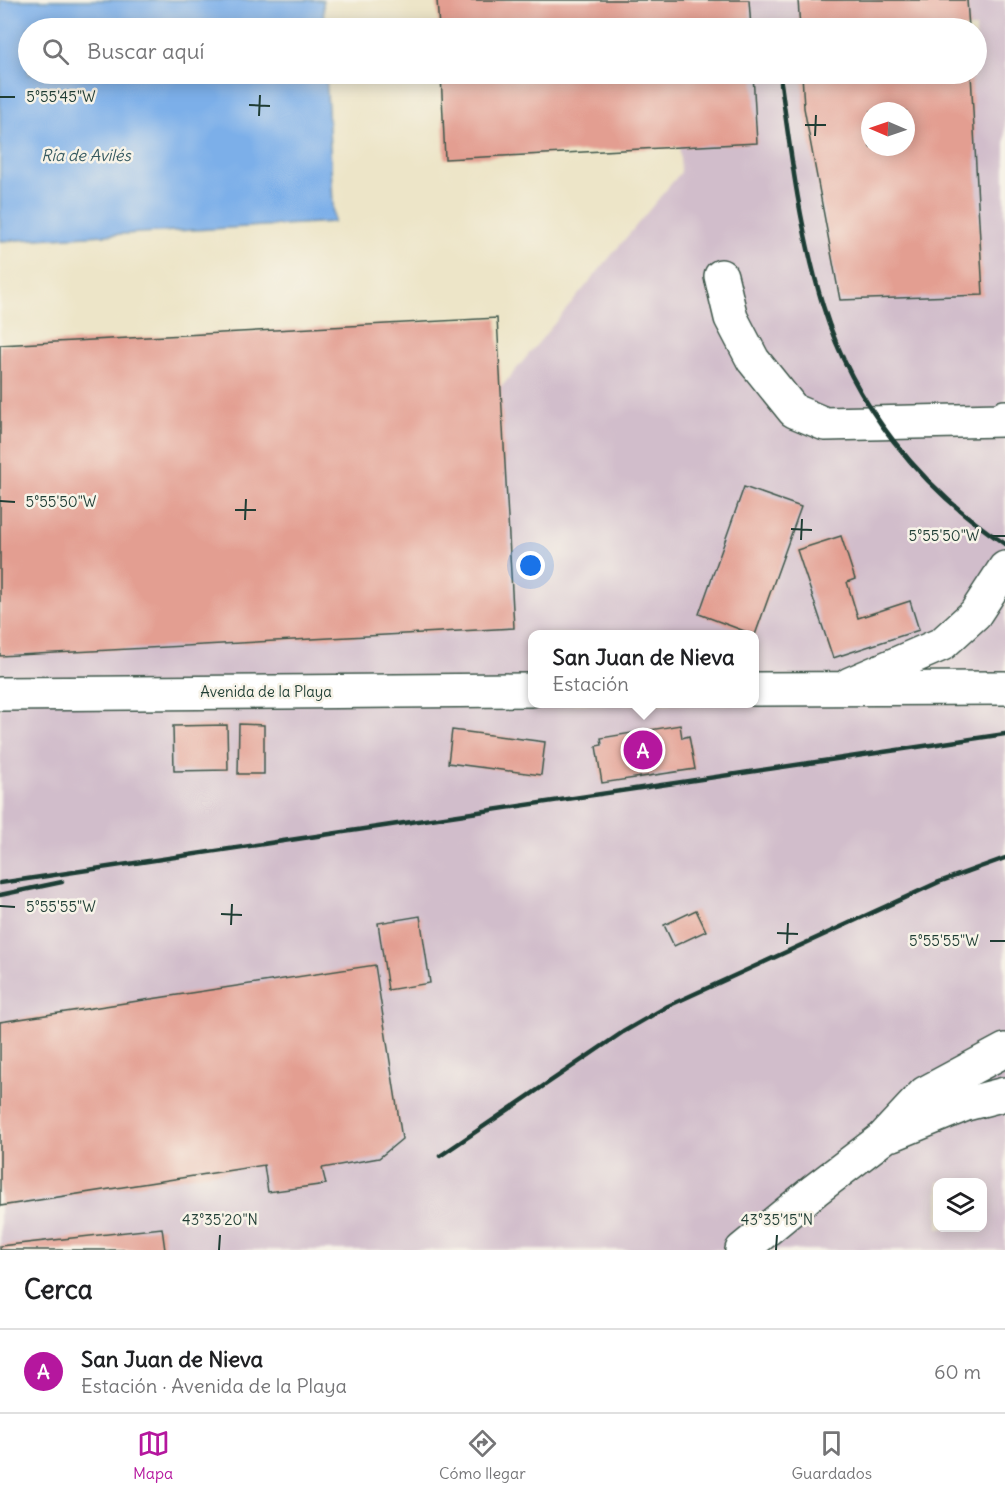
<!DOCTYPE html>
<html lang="es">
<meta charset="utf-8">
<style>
body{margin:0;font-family:Delius,sans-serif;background:#f6f6f6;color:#202124}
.controls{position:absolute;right:18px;bottom:18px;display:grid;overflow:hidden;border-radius:12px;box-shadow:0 3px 15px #0003}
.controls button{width:54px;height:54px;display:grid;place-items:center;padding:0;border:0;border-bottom:2px solid #e0e0e0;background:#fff;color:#202124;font:30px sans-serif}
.compass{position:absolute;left:861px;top:102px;width:54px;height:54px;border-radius:50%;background:#fff;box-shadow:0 3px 15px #0003;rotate:272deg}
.you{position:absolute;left:531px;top:566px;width:21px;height:21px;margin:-15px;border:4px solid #fff;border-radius:50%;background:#1a73e8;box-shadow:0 0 0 9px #1a73e833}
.badge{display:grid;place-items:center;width:39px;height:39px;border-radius:50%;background:#b5179e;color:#fff;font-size:20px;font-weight:700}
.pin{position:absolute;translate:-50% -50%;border:3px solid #fff;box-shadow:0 2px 6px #0006}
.popup{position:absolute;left:528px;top:630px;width:231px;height:78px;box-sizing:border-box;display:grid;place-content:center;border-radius:12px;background:#fff;filter:drop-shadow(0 2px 4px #0005);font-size:20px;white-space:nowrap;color:#757577}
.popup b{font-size:22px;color:#202124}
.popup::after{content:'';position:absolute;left:50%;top:100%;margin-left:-12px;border:12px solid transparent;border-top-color:#fff}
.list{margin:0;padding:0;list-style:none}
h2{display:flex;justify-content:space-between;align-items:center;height:78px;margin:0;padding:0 24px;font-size:26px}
h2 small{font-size:20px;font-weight:400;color:#757577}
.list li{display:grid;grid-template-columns:39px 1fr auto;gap:18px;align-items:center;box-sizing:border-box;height:84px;padding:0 24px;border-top:2px solid #e0e0e0}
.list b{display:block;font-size:22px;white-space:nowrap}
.list p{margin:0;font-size:20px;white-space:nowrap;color:#757577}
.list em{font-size:20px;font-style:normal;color:#757577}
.icon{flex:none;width:33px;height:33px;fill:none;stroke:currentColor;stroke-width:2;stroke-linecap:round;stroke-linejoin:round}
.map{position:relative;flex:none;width:1005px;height:1250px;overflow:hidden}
.search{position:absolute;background:#fff;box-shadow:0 3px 15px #0003;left:18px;right:18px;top:18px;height:66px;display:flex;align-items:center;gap:15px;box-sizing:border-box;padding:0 21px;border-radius:33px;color:#757577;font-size:22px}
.sheet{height:162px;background:#fff}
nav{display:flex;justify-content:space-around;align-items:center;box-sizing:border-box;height:84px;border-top:2px solid #e0e0e0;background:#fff;font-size:16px;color:#757577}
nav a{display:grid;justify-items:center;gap:3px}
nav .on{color:#b5179e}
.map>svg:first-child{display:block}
</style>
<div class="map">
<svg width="1005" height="1250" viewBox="0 0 1005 1250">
<rect width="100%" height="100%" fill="#f7f3e8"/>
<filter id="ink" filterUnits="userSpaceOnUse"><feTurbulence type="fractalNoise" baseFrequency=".0167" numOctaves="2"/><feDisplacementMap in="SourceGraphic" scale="12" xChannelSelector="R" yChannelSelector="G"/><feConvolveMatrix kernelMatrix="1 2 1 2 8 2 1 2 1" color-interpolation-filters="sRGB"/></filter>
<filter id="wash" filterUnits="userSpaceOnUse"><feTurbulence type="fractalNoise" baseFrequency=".008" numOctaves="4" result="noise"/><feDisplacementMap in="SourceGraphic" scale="24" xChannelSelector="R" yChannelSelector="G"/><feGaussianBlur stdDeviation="1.35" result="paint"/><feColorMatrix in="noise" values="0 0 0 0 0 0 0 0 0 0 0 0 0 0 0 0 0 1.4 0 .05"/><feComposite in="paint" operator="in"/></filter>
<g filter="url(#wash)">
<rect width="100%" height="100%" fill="#ede5c8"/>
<path fill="#d1bdcb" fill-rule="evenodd" d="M668,0H1005V1250H0V563L356,561L681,172L674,74H976V28H670ZM870,111H906V147H870ZM532,634H754V704H532ZM938,1182H982V1228H938Z"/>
<path fill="#7bafe9" stroke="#4d768e" stroke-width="1.5" d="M0,0H323L324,28H28V74H326L334,222L0,241Z"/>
<g id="blocks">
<path fill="#e39e91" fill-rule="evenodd" d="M437,0H749L751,28H439Z
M798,0H967L969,28H800Z
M441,74H753L757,143L445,159Z
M802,74H971L983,295L840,300L804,108ZM870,111H906V147H870Z
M497,318L514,628L0,656V345Z
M744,487L801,507L755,635L699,614Z
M841,536L855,579L847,582L858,618L910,601L919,630L833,658L797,550Z
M239,724L264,725V774H238Z
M227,725L228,770L174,771L173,726Z
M680,725L682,738L689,736L695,769L602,783L596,746L602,745L601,738Z
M452,730L545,742L541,775L448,763Z
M696,910L706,931L674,946L664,925Z
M420,916L430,983L388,990L378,923Z
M375,965L402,1139L379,1158L322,1168L326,1184L268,1192L264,1165L0,1206V1022Z
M162,1228L165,1250H0V1246Z"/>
</g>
</g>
<g filter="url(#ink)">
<use href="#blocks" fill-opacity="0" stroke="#3e564a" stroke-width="1.5"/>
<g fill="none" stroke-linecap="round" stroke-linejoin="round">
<g stroke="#3e564a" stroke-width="36">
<path id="minor" d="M721,276L731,318L753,360L794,411L825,424L1002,420L1005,417
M850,684L942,644L975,614L1005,568
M754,689L1005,688
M0,694L532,690
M893,1134L966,1104L1005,1094
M742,1250L815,1190L883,1138L925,1093L1005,1050"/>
</g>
<use href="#minor" stroke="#fff" stroke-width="33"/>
<path stroke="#1f3d34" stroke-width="4.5" d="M781,83C791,158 801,234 823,306C853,404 920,488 1005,544
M0,883L1005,734
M0,895L62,882
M440,1156L623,1032L668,1006L939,882L1005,858"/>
</g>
</g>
<path fill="none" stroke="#1f3d34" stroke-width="2" d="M0,97H15M249,105L270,106M259,116L260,95M805,125H826M815,136L816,115M0,501L15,502M235,510H256M245,520L246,499M791,529L812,530M990,536H1005M801,540L802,519M0,906L15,907M221,914L242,915M231,925L232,904M777,933L798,934M990,941H1005M787,944L788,923M219,1250L220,1235M776,1250L777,1235"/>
<g text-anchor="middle" stroke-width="5" stroke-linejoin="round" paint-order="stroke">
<g font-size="15" fill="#1f3d34" stroke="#f7f3e8">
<text x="266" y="697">Avenida de la Playa</text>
</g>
<g font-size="16" font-style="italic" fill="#365a61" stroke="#f7f3e8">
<text x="86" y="161">Ría de Avilés</text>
</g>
</g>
<g font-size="15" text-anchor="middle" fill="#1f3d34" stroke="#f7f3e8" stroke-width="5" stroke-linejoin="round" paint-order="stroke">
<text x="61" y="102">5°55'45"W</text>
<text x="61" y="507">5°55'50"W</text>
<text x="944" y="541">5°55'50"W</text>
<text x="61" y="912">5°55'55"W</text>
<text x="944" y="946">5°55'55"W</text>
<text x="220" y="1225">43°35'20"N</text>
<text x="777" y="1225">43°35'15"N</text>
</g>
</svg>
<div class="controls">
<button><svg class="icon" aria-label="layers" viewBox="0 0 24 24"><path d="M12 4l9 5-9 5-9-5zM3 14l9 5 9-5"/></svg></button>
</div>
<svg class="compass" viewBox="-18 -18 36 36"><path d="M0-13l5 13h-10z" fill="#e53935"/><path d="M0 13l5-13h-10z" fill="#757577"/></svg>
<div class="you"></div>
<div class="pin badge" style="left:643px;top:750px">A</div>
<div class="popup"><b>San Juan de Nieva</b>Estación</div>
<div class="search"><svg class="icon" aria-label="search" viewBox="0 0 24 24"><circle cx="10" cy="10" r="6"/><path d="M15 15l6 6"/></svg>Buscar aquí</div>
</div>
<section class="sheet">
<h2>Cerca<small></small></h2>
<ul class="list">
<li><span class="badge">A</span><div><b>San Juan de Nieva</b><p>Estación · Avenida de la Playa</p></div><em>60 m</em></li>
</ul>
</section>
<nav>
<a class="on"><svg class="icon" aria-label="map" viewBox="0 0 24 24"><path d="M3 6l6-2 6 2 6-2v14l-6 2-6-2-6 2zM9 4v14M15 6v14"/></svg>Mapa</a>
<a><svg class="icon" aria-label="directions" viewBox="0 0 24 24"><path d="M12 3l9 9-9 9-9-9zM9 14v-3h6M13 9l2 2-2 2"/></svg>Cómo llegar</a>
<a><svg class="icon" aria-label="saved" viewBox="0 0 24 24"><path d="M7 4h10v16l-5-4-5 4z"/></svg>Guardados</a>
</nav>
